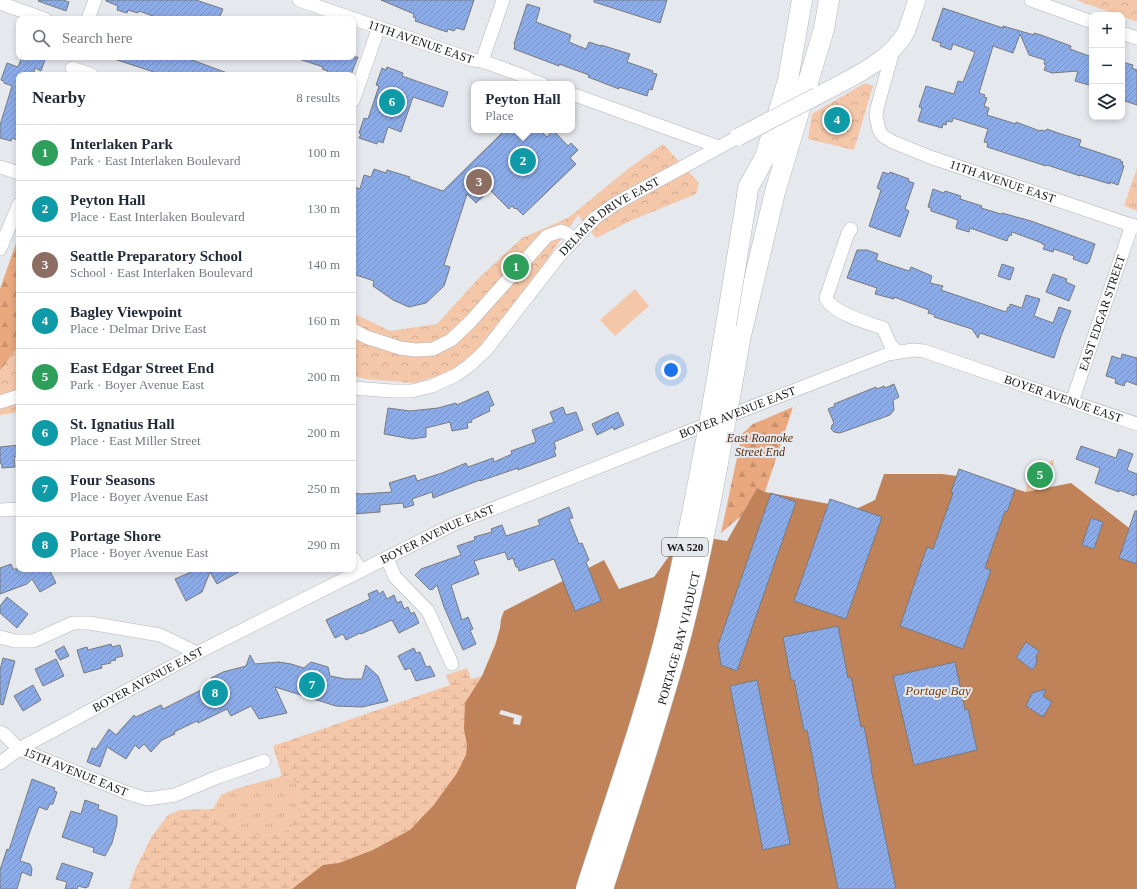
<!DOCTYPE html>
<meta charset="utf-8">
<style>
body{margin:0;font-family:Georgia,serif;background:#f2f2f3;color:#1f2937}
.controls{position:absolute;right:12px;top:12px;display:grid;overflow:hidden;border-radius:8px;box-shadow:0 2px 6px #0003}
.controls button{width:36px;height:36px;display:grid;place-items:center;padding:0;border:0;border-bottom:1px solid #e0e1e3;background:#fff;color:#1f2937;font:20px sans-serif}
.you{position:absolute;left:671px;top:370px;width:14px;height:14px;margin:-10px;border:3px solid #fff;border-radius:50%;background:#1a73e8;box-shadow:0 0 0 6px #1a73e833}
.badge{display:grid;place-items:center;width:26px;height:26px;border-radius:50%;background:#ea580c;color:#fff;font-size:13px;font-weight:700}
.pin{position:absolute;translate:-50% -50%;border:2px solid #fff;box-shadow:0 1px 4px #0006}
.popup{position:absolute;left:471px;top:81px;width:104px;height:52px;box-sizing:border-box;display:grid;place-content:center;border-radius:8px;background:#fff;filter:drop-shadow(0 1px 3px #0005);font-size:13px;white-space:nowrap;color:#747a83}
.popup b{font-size:15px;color:#1f2937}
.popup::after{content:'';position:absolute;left:50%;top:100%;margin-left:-8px;border:8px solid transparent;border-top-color:#fff}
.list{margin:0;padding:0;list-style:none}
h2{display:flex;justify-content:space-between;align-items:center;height:52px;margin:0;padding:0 16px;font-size:17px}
h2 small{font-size:13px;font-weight:400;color:#747a83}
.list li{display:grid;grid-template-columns:26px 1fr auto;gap:12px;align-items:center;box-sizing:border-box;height:56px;padding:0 16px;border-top:1px solid #e0e1e3}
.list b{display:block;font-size:15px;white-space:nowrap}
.list p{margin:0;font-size:13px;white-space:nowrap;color:#747a83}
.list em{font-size:13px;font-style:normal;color:#747a83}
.icon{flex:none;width:22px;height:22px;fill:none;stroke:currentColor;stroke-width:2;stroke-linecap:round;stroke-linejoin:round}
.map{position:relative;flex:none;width:1137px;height:889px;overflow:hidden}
.search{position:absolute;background:#fff;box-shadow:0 2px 6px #0003;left:16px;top:16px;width:340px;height:44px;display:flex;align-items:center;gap:10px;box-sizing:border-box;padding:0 14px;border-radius:8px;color:#747a83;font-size:15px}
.panel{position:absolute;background:#fff;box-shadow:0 2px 6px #0003;left:16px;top:72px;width:340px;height:500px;border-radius:8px}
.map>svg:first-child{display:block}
</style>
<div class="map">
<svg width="1137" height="889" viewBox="0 0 1137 889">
<defs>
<pattern id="grass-tufts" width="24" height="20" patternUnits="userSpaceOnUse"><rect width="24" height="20" fill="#f5c7a9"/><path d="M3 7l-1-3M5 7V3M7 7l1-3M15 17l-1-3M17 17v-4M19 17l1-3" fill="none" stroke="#d1aa91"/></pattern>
<pattern id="forest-firs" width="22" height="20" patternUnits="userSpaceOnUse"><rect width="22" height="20" fill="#e9a87d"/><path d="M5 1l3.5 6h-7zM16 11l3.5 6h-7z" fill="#c7906b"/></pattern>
<pattern id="wetland-marsh" width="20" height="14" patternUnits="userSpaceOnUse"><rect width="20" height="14" fill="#f5c7a9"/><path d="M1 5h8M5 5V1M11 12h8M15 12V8" fill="none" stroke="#d1aa91"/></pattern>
<pattern id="park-crowns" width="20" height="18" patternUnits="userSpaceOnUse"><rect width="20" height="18" fill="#f5c7a9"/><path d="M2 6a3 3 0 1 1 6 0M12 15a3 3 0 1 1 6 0" fill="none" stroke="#d1aa91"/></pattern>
<pattern id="building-hatch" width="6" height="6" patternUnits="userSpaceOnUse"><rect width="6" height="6" fill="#8cace9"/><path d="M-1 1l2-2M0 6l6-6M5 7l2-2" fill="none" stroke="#7893c7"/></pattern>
</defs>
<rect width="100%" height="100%" fill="#e5e8ed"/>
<path fill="url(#grass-tufts)" d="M1137,168V211L1124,206Z
M282,776L291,779L296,782L301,797L292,828L284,832L260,836L242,833L226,825L213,809L221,795L235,789Z"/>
<path fill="url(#forest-firs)" d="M19,235V346L0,371V289Z
M793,407L765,492L757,489L741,516L721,533L742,434L753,424Z"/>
<path fill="url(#wetland-marsh)" d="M500,628L576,889H129L134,872L152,836L168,815L180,810L213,809L226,825L242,833L260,836L284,832L292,828L301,797L296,782L291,779L282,776L273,746L450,685L446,675L467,668L471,679L482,676L495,644Z"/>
<path fill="url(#park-crowns)" d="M1076,0H1137V22L1122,16V15H1118Z
M865,83L873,86L854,150L808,139L812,114Z
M663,144L699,183L696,194L630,221L596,238L578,215L527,288L476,351L448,373L414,383L366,379L353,376V313L390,331L437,324L479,278L522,238L568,218L628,169Z
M19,346V412L0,415V371Z
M1054,459L1049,488L1026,492L1028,474Z"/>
<path fill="#f5c7a9" d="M635,289L649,306L615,336L600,320Z"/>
<path fill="#c08258" d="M884,474H942L987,480L1026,492L1071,483L1137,534V889H292L323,865L339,863L373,850L410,830L433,806L457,773L466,755L467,745L464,729L465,703L482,676L496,643L500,628L501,619L504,611L604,560L619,589L654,577L685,534L727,541L757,488L765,492L856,509L875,500Z"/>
<path fill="#e5e8ed" d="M501,710L522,716L520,725L513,724L514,718L499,714Z"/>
<path fill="url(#building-hatch)" stroke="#777a7f" d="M39,0H63L69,2L66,11L38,1Z
M106,0H196L223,9L219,19H169L162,16L161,19L139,11L138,13L128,10L127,13L117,10L118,6L106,1Z
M381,0H474L464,30L456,28L454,31L448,29L447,32L415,21L416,18L413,17L414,14Z
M594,0H667L660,23L594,2Z
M527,4L540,8L536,22L571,35L569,42L586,49L589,42L601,46V45L630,54L627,62L653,71L652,73L657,74L652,90L649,89L647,96L619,87V89L588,77L589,75L559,64V66L514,49L515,44H514Z
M943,8L1003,28V26L1034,35V33L1041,35L1071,46L1070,49L1092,57V86L1075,81L1078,71L1052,73L1044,70L1046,65L1044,64L1045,60L1029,55L1020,34L1013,53L993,46L979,93L985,95L984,97L987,98L984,106L989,108L987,115L1016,124V122L1040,131L1041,130L1046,131L1047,129L1061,134L1081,140L1079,146L1121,160L1120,161L1123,162L1122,165L1124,166L1118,185L1110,182V184L1080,175V176L1047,165L1046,166L987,147L988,143L984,142L988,129L953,118L952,122L947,121L946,125L943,124L942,128L918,121L922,108L919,107L926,86L954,94L958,81L963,82L975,52L953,44L951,50L940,46L941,43L932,40Z
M22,57H46L41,71L35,68L34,72L38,74V75H19V134L17,140L12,138L11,141L0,138V125L12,86L4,83V81L1,80L7,63L18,67Z
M114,57H184L230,74V75H163L114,59Z
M299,57H358L351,75H326L328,71L322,69L323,67L299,59Z
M1122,62L1133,65L1132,68L1137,70V105L1125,101L1126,99L1122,98Z
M387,67L403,73L402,76L448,92L443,107L413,97L401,132L388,127L383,143L378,141L377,144L359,138L361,134L359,133L364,118L368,119L379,86L376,85L382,68L386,70Z
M505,130H540L547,137L553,130L568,146L571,143L578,150L570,158L576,164L523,215L516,208L515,209L512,206L509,209L490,190L476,203L467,194L444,265L450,267L444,286L426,303L409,307L393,300L373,286L374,281L353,274V186L360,189L364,175L371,177L374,169L386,173L387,170L410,177L409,179L443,191Z
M883,172L889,174L890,172L909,179L908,181L914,183L905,209L909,211L900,237L869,226L881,190L877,188Z
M933,189L944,193L945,191L961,196L960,199L982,206L981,208L1001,214L1002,213L1031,221L1095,244L1089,262H1088L1087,264L1073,259L1074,256L1054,249L1053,252L1043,249L1045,245L1042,244V243L1012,232L1011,236L1009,235L1007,241L970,228L969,232L956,228L958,220L931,211V208L928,207Z
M857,250H867L878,254L876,260L909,271L911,267L932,276L930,283L943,286L941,290L1006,312L1008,307H1010V304L1022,308L1026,295L1040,299L1034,316L1053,323L1059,307L1071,311L1061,336L1054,358L980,333L978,338L972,329L934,317L935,315L928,313L929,310L894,297V299L875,294L877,288L847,278Z
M1002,264L1014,268L1010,280L998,276Z
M1053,274L1067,279L1066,282L1075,286L1069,301L1046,292Z
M1122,354L1137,358V385L1126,381L1124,386L1115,383L1116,379L1106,376L1112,356L1121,359Z
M894,384L899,397L893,400L894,410L890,415L840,433L834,432L831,429L832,425L834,423L828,409L835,406L834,404L876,387L877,389L884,386L885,388Z
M488,391L494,405L489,407L490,411L471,420L472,422L467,423L468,428L452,431L450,422L426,428V437L412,439L384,434L388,408L410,411L438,408L456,403L457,405Z
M563,407L566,415L576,412L583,430L554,442L556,449L554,450L556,456L518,470V468L480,481V480L433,498L432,492L412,499L414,505L404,508L403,503L380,505V512L353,514V493L361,494L392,492L389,483L415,475L417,481L442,473L466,463L468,467L493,458L494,462L512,454L511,451L536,442L532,430L554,422L550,412Z
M618,412L624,425L614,430L613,427L597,435L592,424Z
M19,445V456L14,457L15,467L2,468V465L0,463V447Z
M1081,446L1116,458L1119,449L1133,454L1127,470L1137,474V495L1134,494V496L1119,490V492L1095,483L1100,468L1076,459Z
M959,469L1015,489L1007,512L1005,511L985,568L991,570L963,649L900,626L927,547L933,549L953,493L951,492Z
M771,493L796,502L737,671L721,665L718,645Z
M830,499L882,517L846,619L794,601Z
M569,507L573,518L569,519L579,544L582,543L589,560L586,562L601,601L575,611L554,559L519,571L518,567H516L513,558L508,560L505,552L474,561L479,574L451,585L462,620L468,617L473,629L470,630L476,644L463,650L444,607L437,585L432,590L431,589L430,590L415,575L421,569L461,555L457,546L475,540L474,537L492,532L491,529L502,525L506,536L540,525L538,520Z
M1135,511H1137V564L1119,558Z
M1091,518L1103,522L1094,549L1082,545Z
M11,564L13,569H49L56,583L40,592L32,579L27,584L0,594V568Z
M198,569H244L217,584L210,572L202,592L186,601L175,579Z
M377,590L379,594L383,591L387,599L394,595L397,603L401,601L404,609L408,607L411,614L414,612L419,623L399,633L392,620L361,634L360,633L346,640L343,634L335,638L326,620L370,599L368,594Z
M7,597L28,614L17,628L0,613V606Z
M838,626L848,678L851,677L861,727L864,726L872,769H871L896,889H838L818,791H819L807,730L804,731L794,680H791L783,637Z
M1026,642L1039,651L1036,656L1037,663L1032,670L1016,657Z
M111,644L112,647L120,645L123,656L115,658L116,660L110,661L111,663L101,665L102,668L84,673L77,650L87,647L88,650Z
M64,646L69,656L60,660L55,651Z
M414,648L416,653L420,652L426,667L430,666L435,676L416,681L410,668L405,670L398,656Z
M250,655L255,664L279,662L291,664L304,668L311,662L328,667L330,676L346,679H362L366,665L378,676L388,701L362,707L336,706L275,687L287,713L259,719L251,706L231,716L227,709L198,723L197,721L174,732L175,734L162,740L151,752L144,744L139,749L135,745L126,759L107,747L100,767L87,762L92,748L96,749L109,729L116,735L134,715L136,717L161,705L163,709L213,684L211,678L223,672L246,666Z
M3,658L15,661L3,705L0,704V670Z
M56,659L64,676L43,686L35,669Z
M955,662L965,710L968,709L977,750L914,765L893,676Z
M757,680L790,844L763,850L730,686Z
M33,685L41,700L23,711L14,696Z
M1046,689L1043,696L1052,702L1043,717L1026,706L1032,693Z
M32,779L55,788L54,791L57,792L53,804H50L47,810L39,807L28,837L20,861L30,864L32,869L31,876L22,872L17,889H0V870L7,849L9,850Z
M85,800L99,805L98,809L117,816V824L112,843L105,856L93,852L94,848L62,837L71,811L81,814Z
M62,863L93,873L88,887H87L86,888L78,886L77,889H65L67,882L56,879Z"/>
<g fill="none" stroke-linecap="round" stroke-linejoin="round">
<g stroke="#b3b6bb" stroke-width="14">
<g id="minor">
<path id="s1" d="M299,0L473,60L482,61L524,76L530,80L542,84"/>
<path d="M1031,0L1092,22"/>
<path d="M0,3L45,19"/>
<path d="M88,19L95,0"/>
<path d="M1122,33L1137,38"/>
<path id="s2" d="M893,51L877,108L876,116L879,130L883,136L893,142L930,157L1137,227"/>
<path d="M482,61L503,0"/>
<path d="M72,68L92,75"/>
<path d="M572,94L719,147"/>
<path d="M353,101L379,27"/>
<path d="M0,167L19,173"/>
<path d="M851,229L848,233L826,298C832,313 868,323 883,328L890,344L897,352"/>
<path d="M0,249L19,204"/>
<path d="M353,330L366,337L400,348L415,350L433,349L451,340L470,322L547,236L561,231L568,234L574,240"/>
<path id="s3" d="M353,388L392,391H412L432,386L456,375L470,365L486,350L559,256L595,218L615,204L738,137"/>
<path d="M0,402L19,396"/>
<path id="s4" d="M1072,402L1132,225"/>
<path d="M0,510L19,509"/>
<path d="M353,558L361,571"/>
<path d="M387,558L395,577L428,611L452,664"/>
<path d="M0,637L15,641H33L73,623H89L160,635L197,653"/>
<path id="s5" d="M0,732L4,734L19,749L130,794L147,799L175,795L215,778L264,761"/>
<path id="s6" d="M0,763L19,749L197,653L454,524L687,432L888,354L913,350L924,351L1137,424"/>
</g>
</g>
<g stroke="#b3b6bb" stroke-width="18">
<path id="major" d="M817,96C845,81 891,61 906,32C910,22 913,11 917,0"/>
</g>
<g stroke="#b3b6bb" stroke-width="21">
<path id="highway" d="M747,196L748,188L765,157L788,80L802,0
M741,335L775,192L824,29L829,0"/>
</g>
<use href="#minor" stroke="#fff" stroke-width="13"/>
<use href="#major" stroke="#fff" stroke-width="17"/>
<use href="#highway" stroke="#fff" stroke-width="20"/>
<g stroke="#b3b6bb" stroke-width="18" stroke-linecap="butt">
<path id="major-bridge" d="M738,137L817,96"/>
</g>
<g stroke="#b3b6bb" stroke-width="21" stroke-linecap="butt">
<g id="highway-bridge">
<path d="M586,889C614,802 646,714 668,625C701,484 724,339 747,196"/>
<path id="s7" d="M603,889C630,804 659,718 682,632C707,534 723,434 741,335"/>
</g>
</g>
<use href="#major-bridge" stroke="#fff" stroke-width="17"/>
<use href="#highway-bridge" stroke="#fff" stroke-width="20"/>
</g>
<g text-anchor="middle" stroke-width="4" stroke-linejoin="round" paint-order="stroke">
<rect fill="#e5e8ed" stroke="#535558" stroke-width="1" x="662" y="538" width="46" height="18" rx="3"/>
<g font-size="11" font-weight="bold" fill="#151618">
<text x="685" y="551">WA 520</text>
</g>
<g font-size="12" fill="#151618" stroke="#e5e8ed">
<text dy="4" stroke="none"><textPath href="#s1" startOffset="129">11TH AVENUE EAST</textPath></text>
<text dy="4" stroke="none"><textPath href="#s2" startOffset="217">11TH AVENUE EAST</textPath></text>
<text dy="4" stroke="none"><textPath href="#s3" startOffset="329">DELMAR DRIVE EAST</textPath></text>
<text dy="4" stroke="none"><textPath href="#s4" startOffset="94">EAST EDGAR STREET</textPath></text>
<text dy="4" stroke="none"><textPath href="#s6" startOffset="1163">BOYER AVENUE EAST</textPath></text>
<text dy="4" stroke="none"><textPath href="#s6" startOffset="818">BOYER AVENUE EAST</textPath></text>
<text dy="4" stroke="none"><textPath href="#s6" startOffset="494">BOYER AVENUE EAST</textPath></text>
<text dy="4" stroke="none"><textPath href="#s7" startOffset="262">PORTAGE BAY VIADUCT</textPath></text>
<text dy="4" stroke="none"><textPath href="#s6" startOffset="170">BOYER AVENUE EAST</textPath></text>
<text dy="4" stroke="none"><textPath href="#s5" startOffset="87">15TH AVENUE EAST</textPath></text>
</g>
<g font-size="12" font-style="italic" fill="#582e0e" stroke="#e5e8ed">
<text x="760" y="442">East Roanoke<tspan x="760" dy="14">Street End</tspan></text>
</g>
<g font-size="13" font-style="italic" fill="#793e0c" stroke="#e5e8ed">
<text x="938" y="695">Portage Bay</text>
</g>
</g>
</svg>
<div class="controls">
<button>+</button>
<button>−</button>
<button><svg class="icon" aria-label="layers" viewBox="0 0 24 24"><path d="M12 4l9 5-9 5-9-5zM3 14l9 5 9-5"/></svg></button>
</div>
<div class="you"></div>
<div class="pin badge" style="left:516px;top:267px;background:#2e9e5b">1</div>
<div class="pin badge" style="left:523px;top:161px;background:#0f9aa8">2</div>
<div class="popup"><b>Peyton Hall</b>Place</div>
<div class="pin badge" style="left:479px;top:182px;background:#8d6e63">3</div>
<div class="pin badge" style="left:837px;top:120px;background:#0f9aa8">4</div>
<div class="pin badge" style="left:1040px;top:475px;background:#2e9e5b">5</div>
<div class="pin badge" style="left:392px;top:102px;background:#0f9aa8">6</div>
<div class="pin badge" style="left:312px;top:685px;background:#0f9aa8">7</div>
<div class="pin badge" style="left:215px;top:693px;background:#0f9aa8">8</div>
<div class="search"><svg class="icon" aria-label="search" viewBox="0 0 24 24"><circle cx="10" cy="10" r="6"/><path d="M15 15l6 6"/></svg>Search here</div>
<section class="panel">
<h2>Nearby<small>8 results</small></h2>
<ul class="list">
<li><span class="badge" style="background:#2e9e5b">1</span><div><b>Interlaken Park</b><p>Park · East Interlaken Boulevard</p></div><em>100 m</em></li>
<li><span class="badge" style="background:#0f9aa8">2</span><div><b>Peyton Hall</b><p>Place · East Interlaken Boulevard</p></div><em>130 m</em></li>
<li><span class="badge" style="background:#8d6e63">3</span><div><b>Seattle Preparatory School</b><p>School · East Interlaken Boulevard</p></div><em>140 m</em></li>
<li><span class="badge" style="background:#0f9aa8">4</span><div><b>Bagley Viewpoint</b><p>Place · Delmar Drive East</p></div><em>160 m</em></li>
<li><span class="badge" style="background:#2e9e5b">5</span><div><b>East Edgar Street End</b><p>Park · Boyer Avenue East</p></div><em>200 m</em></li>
<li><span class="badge" style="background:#0f9aa8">6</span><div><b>St. Ignatius Hall</b><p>Place · East Miller Street</p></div><em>200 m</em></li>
<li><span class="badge" style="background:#0f9aa8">7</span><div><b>Four Seasons</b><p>Place · Boyer Avenue East</p></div><em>250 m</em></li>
<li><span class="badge" style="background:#0f9aa8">8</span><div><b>Portage Shore</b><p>Place · Boyer Avenue East</p></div><em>290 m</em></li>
</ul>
</section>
</div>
